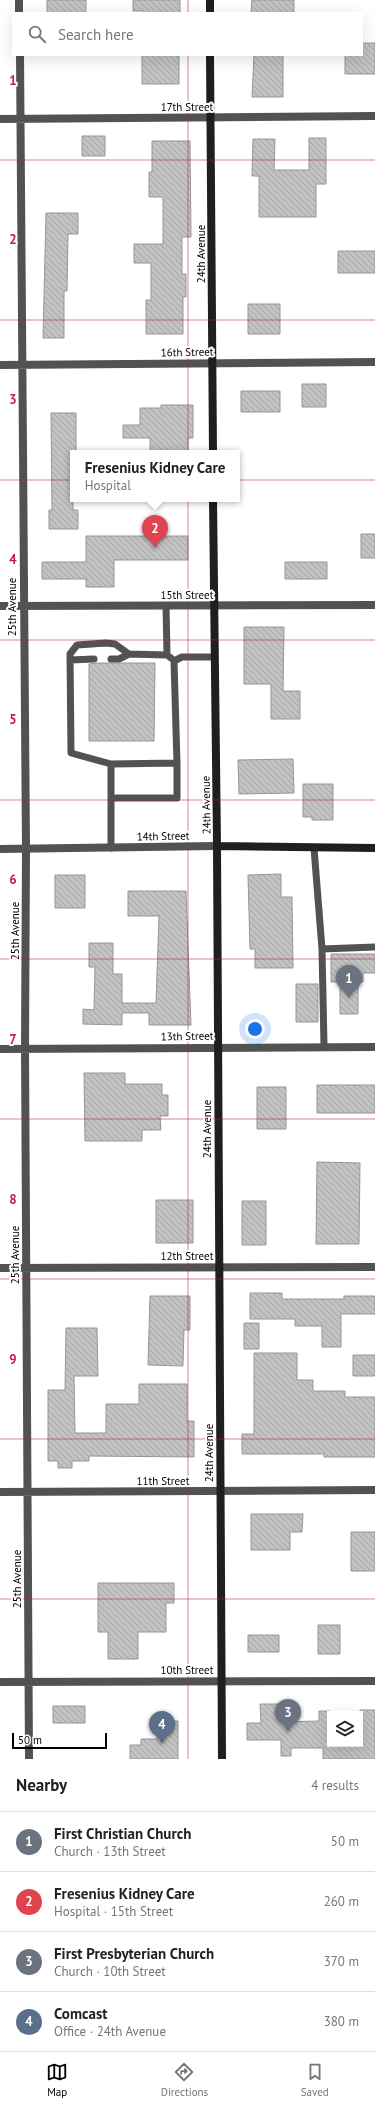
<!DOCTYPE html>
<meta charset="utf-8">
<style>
body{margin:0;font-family:"PT Sans",sans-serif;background:#f6f6f6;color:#222}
.controls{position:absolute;right:12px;bottom:12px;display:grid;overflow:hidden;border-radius:0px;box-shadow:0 4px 16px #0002}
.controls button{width:36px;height:36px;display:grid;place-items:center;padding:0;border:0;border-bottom:1px solid #e0e0e0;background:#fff;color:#222;font:20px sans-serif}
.scale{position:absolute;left:12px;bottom:10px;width:95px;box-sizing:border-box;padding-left:4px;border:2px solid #000;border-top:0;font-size:11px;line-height:14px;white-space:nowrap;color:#000;-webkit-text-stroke:3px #fff;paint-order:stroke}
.you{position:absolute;left:255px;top:1029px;width:14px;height:14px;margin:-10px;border:3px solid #fff;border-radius:50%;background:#1a73e8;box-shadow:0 0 0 6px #1a73e833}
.badge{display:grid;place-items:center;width:26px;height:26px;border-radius:50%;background:#000;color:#fff;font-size:13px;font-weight:700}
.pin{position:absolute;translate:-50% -33px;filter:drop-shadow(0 1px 2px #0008)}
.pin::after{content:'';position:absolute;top:21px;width:14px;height:12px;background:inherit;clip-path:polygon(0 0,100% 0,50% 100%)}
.popup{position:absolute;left:70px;top:450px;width:170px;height:52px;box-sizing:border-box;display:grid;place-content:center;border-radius:0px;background:#fff;filter:drop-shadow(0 1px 3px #0005);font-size:13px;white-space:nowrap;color:#767676}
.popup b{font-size:15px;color:#222}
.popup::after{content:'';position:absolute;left:50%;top:100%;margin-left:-8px;border:8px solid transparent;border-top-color:#fff}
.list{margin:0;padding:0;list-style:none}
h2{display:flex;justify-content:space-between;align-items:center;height:52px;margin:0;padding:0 16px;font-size:17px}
h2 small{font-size:13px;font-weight:400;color:#767676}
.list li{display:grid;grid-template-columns:26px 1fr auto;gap:12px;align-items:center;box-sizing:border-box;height:60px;padding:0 16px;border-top:1px solid #e0e0e0}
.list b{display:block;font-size:15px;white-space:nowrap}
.list p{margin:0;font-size:13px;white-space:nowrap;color:#767676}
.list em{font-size:13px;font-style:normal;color:#767676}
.icon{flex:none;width:22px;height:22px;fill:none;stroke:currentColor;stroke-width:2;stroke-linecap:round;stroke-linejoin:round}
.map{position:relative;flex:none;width:375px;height:1759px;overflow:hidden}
.search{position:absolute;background:#fff;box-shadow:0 4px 16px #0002;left:12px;right:12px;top:12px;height:44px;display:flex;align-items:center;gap:10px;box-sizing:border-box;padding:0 14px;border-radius:0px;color:#767676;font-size:15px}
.sheet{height:292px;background:#fff}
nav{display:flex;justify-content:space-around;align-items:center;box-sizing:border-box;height:56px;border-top:1px solid #e0e0e0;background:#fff;font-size:11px;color:#767676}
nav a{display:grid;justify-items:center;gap:2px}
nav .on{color:#000}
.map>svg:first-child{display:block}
</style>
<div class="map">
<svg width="375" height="1759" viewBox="0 0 375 1759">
<defs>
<pattern id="building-back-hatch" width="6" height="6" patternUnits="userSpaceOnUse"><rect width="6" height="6" fill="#c2c2c2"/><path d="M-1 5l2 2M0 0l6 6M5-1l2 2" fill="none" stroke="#a5a5a5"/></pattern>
</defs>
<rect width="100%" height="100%" fill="#fff"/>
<path fill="url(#building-back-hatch)" stroke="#969696" d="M47,0H86V13H47Z
M133,0H180V13H144V11H133Z
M252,0H294V13H251Z
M362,43H375V74H345V55H362Z
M142,55H179V84H142Z
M254,55H283V97H252Z
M82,136H105V156H82Z
M309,138H326V184H316V217H259V176H252L253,139H275L274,170H309Z
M152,141H190L191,237H182V274H186V297H183V334H146V300H151V263H134V244H163V197H149V172H152Z
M46,213H78V234H68L67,291H64V338H43Z
M338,251H375V273H338Z
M248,304H280V334H248Z
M302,384H326V407H302Z
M241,391H280V412H241Z
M161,405H193V438H188V453H150V438H123V425H140V408H161Z
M51,413H76V453H73V510H78V529H49V510H52Z
M361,534H375V558H361Z
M86,536H188V560H114V587H86V579H42V562H86Z
M285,562H327V579H285Z
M244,627H284L283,691H300V719H271V684H244Z
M97,663H155L154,741H89V664Z
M293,759L294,793L239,794L238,760Z
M303,784H333V820H312V817H303Z
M281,874V897H292L293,968H255V949H250L248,875Z
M55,875H85V908H55Z
M128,891H186L191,1025H149V1013H122V1025L83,1024V1009L94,1010L95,967H89V943H113V974H122V1003H156L159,916H128Z
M331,954H375V973H363V982H358V1014H340V982H331Z
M296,984H318V1022H296Z
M84,1073H125V1084H162V1095H168V1116H160L161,1130H142V1141H85Z
M317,1085H375V1113H317Z
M257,1087H286V1129H257Z
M317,1162L360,1163L359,1244H316Z
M156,1200H193V1243H156Z
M242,1201H266V1245H242Z
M250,1293H282V1299H344V1296H375V1314H341V1347H322V1326H295V1319H250Z
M150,1296H190V1330H184L183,1366L148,1365Z
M244,1323H259V1349H244Z
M66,1328H97L98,1376H74L75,1433H106V1404H139V1384H187V1421H194V1457L89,1456V1461H72V1468H58V1461H48V1390H65Z
M254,1353H297V1380H313V1391H345V1397H375V1457H324V1454H242V1434H254Z
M353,1355H375V1376H353Z
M251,1514H303L302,1532H290V1550H251Z
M351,1532H375V1571H351Z
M98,1583H174V1603H166V1632H138V1659H108V1632H98Z
M318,1625H340V1654H318Z
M248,1635H279V1652H248Z
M260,1704H281V1722L319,1721V1711H330V1744H360V1710H375V1759H323V1748H291V1756H281V1740H247V1723H261Z
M53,1706H85V1723H53Z
M157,1721H178V1759H130V1745H141V1739H157Z"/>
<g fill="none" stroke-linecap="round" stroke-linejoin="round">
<path stroke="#525252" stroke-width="7" d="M166,606L167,655L171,658
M111,659H119L129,654
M70,660L94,659
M177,763L174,661L182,657H214
M111,764L71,753L70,654L77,645L106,643L115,644L129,654L167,655
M111,798H177V763L111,764V848
M314,848L322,949L324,1046
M322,949L375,947"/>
<path stroke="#525252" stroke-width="8" d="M19,0V13
M20,55L26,849L25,1049L29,1759
M0,119L375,116
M0,365L375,362
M0,606L375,605
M0,1049L375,1047
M0,1268L375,1267
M0,1492L375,1490
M0,1682L375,1681"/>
<path stroke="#525252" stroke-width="8" d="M0,849L217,846"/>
<path stroke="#1f1f1f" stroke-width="8" d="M210,0V13
M210,55L213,453
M213,499L217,846L222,1759
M217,846L375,848"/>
</g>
<path fill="none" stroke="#c2185b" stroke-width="1" stroke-opacity="0.55" d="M188,0V13M188,55V1759M0,160H375M0,320H375M0,480H375M0,640H375M0,800H375M0,959H375M0,1119H375M0,1279H375M0,1439H375M0,1599H375"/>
<g text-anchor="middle" stroke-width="4" stroke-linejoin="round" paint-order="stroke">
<g font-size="11" fill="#000" stroke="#fff">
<text x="187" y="111">17th Street</text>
<text transform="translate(201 254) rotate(-90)" y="4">24th Avenue</text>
<text transform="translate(187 352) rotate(-1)" y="4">16th Street</text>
<text x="187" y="599">15th Street</text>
<text transform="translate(12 607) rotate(-90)" y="4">25th Avenue</text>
<text transform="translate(206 805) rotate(-91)" y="4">24th Avenue</text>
<text transform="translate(163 836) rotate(-1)" y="4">14th Street</text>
<text transform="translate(15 931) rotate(-90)" y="4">25th Avenue</text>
<text transform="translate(187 1036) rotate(-1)" y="4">13th Street</text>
<text transform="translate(207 1129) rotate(-90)" y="4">24th Avenue</text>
<text transform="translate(15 1255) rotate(-90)" y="4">25th Avenue</text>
<text x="187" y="1260">12th Street</text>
<text transform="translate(209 1453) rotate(-90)" y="4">24th Avenue</text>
<text x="163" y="1485">11th Street</text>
<text transform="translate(17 1579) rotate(-90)" y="4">25th Avenue</text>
<text x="187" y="1674">10th Street</text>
</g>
</g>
<g font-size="13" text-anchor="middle" font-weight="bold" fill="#c2185b" stroke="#fff" stroke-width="4" stroke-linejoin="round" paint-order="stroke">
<text x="13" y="85">1</text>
<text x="13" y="244">2</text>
<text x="13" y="404">3</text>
<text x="13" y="564">4</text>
<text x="13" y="724">5</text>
<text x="13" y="884">6</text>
<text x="13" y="1044">7</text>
<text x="13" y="1204">8</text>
<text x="13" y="1364">9</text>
</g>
</svg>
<div class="controls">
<button><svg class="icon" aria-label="layers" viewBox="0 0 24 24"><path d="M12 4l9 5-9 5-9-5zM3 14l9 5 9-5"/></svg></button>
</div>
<div class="scale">50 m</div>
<div class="you"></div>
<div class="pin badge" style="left:349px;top:998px;background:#6b7280">1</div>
<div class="pin badge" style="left:155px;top:548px;background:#e0444e">2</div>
<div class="popup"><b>Fresenius Kidney Care</b>Hospital</div>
<div class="pin badge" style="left:288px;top:1732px;background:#6b7280">3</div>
<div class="pin badge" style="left:162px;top:1744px;background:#5c6f8a">4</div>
<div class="search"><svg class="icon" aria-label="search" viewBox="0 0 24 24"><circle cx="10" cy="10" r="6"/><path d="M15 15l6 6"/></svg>Search here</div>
</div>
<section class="sheet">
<h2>Nearby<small>4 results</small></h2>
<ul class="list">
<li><span class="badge" style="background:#6b7280">1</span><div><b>First Christian Church</b><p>Church · 13th Street</p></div><em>50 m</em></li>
<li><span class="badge" style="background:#e0444e">2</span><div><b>Fresenius Kidney Care</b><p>Hospital · 15th Street</p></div><em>260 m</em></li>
<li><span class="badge" style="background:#6b7280">3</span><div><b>First Presbyterian Church</b><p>Church · 10th Street</p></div><em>370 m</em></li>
<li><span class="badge" style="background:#5c6f8a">4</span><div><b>Comcast</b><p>Office · 24th Avenue</p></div><em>380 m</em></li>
</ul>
</section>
<nav>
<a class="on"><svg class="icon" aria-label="map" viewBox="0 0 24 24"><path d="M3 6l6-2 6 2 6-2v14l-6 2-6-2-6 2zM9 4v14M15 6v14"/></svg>Map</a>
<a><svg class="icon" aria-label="directions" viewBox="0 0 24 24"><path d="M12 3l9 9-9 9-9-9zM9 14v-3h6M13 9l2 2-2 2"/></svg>Directions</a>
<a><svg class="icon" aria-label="saved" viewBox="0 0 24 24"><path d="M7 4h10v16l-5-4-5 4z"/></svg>Saved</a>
</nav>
